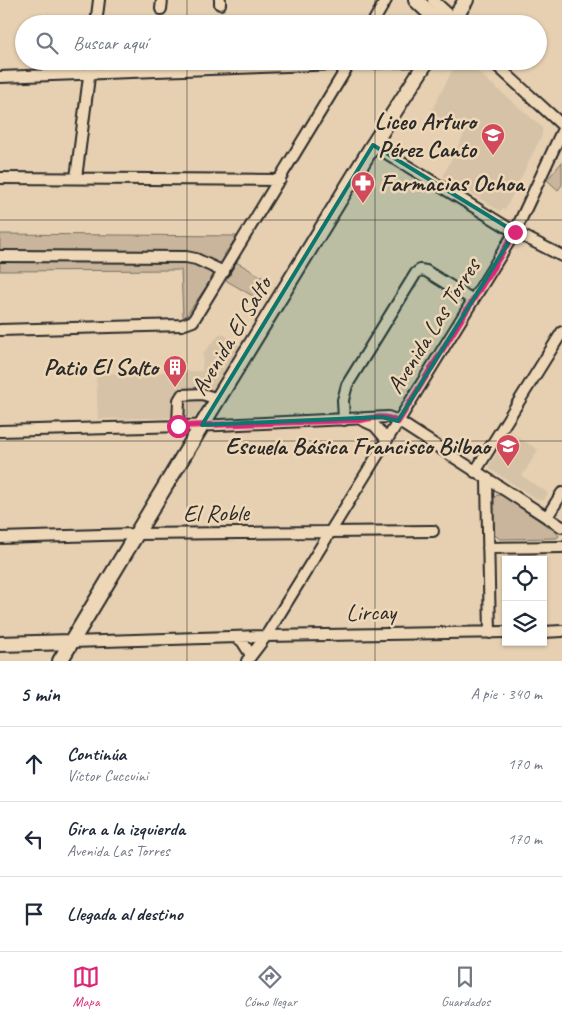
<!DOCTYPE html>
<html lang="es">
<meta charset="utf-8">
<style>
body{margin:0;font-family:Caveat,sans-serif;background:#f6f6f7;color:#1f2937}
.controls{position:absolute;right:15px;bottom:15px;display:grid;overflow:hidden;border-radius:0px;box-shadow:0 1px 4px #0004}
.controls button{width:45px;height:45px;display:grid;place-items:center;padding:0;border:0;border-bottom:1px solid #e0e1e3;background:#fff;color:#1f2937;font:25px sans-serif}
.stop{position:absolute;width:15px;height:15px;margin:-11px;border:4px solid #db2777;border-radius:50%;background:#fff}
.stop.end{background:#db2777;border-color:#fff;box-shadow:0 1px 5px #0008}
.list{margin:0;padding:0;list-style:none}
h2{display:flex;justify-content:space-between;align-items:center;height:65px;margin:0;padding:0 20px;font-size:21px}
h2 small{font-size:16px;font-weight:400;color:#747a83}
.list li{display:grid;grid-template-columns:32px 1fr auto;gap:15px;align-items:center;box-sizing:border-box;height:75px;padding:0 20px;border-top:1px solid #e0e1e3}
.list b{display:block;font-size:19px;white-space:nowrap}
.list p{margin:0;font-size:16px;white-space:nowrap;color:#747a83}
.list em{font-size:16px;font-style:normal;color:#747a83}
.icon{flex:none;width:28px;height:28px;fill:none;stroke:currentColor;stroke-width:2;stroke-linecap:round;stroke-linejoin:round}
.map{position:relative;flex:none;width:562px;height:661px;overflow:hidden}
.search{position:absolute;background:#fff;box-shadow:0 1px 4px #0004;left:15px;right:15px;top:15px;height:55px;display:flex;align-items:center;gap:12px;box-sizing:border-box;padding:0 18px;border-radius:28px;color:#747a83;font-size:19px}
.sheet{height:290px;background:#fff}
nav{display:flex;justify-content:space-around;align-items:center;box-sizing:border-box;height:70px;border-top:1px solid #e0e1e3;background:#fff;font-size:14px;color:#747a83}
nav a{display:grid;justify-items:center;gap:2px}
nav .on{color:#db2777}
.map>svg:first-child{display:block}
</style>
<div class="map">
<svg width="562" height="661" viewBox="0 0 562 661">
<rect width="100%" height="100%" fill="#e6d0b1"/>
<filter id="ink" filterUnits="userSpaceOnUse"><feTurbulence type="fractalNoise" baseFrequency=".02" numOctaves="2"/><feDisplacementMap in="SourceGraphic" scale="10" xChannelSelector="R" yChannelSelector="G"/><feConvolveMatrix kernelMatrix="1 2 1 2 8 2 1 2 1" color-interpolation-filters="sRGB"/></filter>
<g filter="url(#ink)">
<path fill="#d6c2a6" d="M457,61H465L542,127V135L506,208L500,211L443,176L464,134L431,112Z
M221,333L241,346L199,417L98,419L96,374L202,371L203,353Z
M510,432L538,450L522,476L548,493L544,500H538L490,469V464Z"/>
<path fill="#c8b59c" stroke="#7a7064" d="M562,162V185L558,190L547,180Z
M0,234L237,236L224,255L271,282L258,299L215,274L186,316H183L181,270L0,271Z
M497,495H502L556,532L559,536L557,538L500,539L493,534L492,500Z"/>
<g fill="none" stroke-linecap="round" stroke-linejoin="round">
<g stroke="#2b2b2b" stroke-width="14">
<path id="minor" d="M433,0L446,12L451,24
M220,4V0
M161,9L162,0
M96,24L99,0
M372,24L386,0
M492,61L562,125
M0,77L415,61
M373,145L515,232L562,256
M0,178L280,180
M76,178L91,61
M0,256L186,257L196,259L224,272
M0,330L182,325L193,321L351,61
M344,420L343,400L347,385L416,273L420,270L426,271L473,300
M362,420L375,426L387,440
M178,426L179,400L182,395L202,394L218,399
M0,431L220,425L388,417L398,421L562,527
M475,472L562,332
M487,480L490,633
M547,517L562,493
M0,538L136,534L433,531
M488,548L562,547
M543,632L562,631
M236,637L242,641L251,655
M71,642L266,636L506,632
M247,661L266,636L515,232L562,131"/>
</g>
<g stroke="#2b2b2b" stroke-width="18">
<path id="major" d="M416,0C426,9 436,22 451,23
M451,24L466,0
M0,644L71,642
M60,661L202,425L373,145L427,61"/>
</g>
<use href="#minor" stroke="#eed7b7" stroke-width="10"/>
<use href="#major" stroke="#eed7b7" stroke-width="14"/>
</g>
</g>
<g fill="none" stroke-linecap="round" stroke-linejoin="round" filter="url(#ink)">
<path stroke="#db2777" stroke-width="6" d="M178,426L361,420C374,417 386,415 398,422L515,232"/>
</g>
<path fill="#0f766e" fill-opacity="0.2" stroke="#0f766e" stroke-width="4" stroke-linejoin="round" d="M373,145L515,232L398,421L382,417L202,425Z"/>
<path fill="none" stroke="#2b2b2b" stroke-width="1" stroke-opacity="0.55" d="M187,0V24M375,0V24M187,61V661M375,61V661M0,220H562M0,441H562"/>
<defs>
<g id="school-pin" transform="scale(1.25)"><path d="M0 17L-7.5 6A9.5 9.5 0 1 1 7.5 6Z" fill="#d1495b" stroke="#eed7b7"/><path d="M0-5L7-2L0 1L-7-2ZM-4 1L0 2.5L4 1V4Q0 6-4 4Z" fill="#fff"/></g>
<g id="pharmacy-pin" transform="scale(1.25)"><path d="M0 17L-7.5 6A9.5 9.5 0 1 1 7.5 6Z" fill="#d1495b" stroke="#eed7b7"/><path d="M-2-6h4v4h4v4h-4v4h-4v-4h-4v-4h4Z" fill="#fff"/></g>
<g id="building-pin" transform="scale(1.25)"><path d="M0 17L-7.5 6A9.5 9.5 0 1 1 7.5 6Z" fill="#d1495b" stroke="#eed7b7"/><path d="M-4-6H4V6H1V3H-1V6H-4ZM-2.5-4.3h1.7v1.8h-1.7ZM.8-4.3h1.7v1.8H.8ZM-2.5-1h1.7V.8h-1.7ZM.8-1h1.7V.8H.8Z" fill="#fff"/></g>
</defs>
<g fill-rule="evenodd">
<use href="#school-pin" x="493" y="135"/>
<use href="#pharmacy-pin" x="363" y="183"/>
<use href="#building-pin" x="175" y="367"/>
<use href="#school-pin" x="508" y="446"/>
</g>
<g text-anchor="middle" stroke-width="5" stroke-linejoin="round" paint-order="stroke">
<g font-size="24" font-weight="bold" fill="#2b2b2b" stroke="#eed7b7" text-anchor="end">
<text x="476" y="129">Liceo Arturo<tspan x="476" dy="28">Pérez Canto</tspan></text>
<text x="380" y="191" text-anchor="start">Farmacias Ochoa</text>
<text x="158" y="375">Patio El Salto</text>
<text x="490" y="454">Escuela Básica Francisco Bilbao</text>
</g>
<g font-size="24" fill="#2b2b2b" stroke="#eed7b7">
<text transform="translate(433 326) rotate(-58)" y="8">Avenida Las Torres</text>
<text transform="translate(231 336) rotate(-59)" y="8">Avenida El Salto</text>
<text transform="translate(216 513) rotate(-1)" y="8">El Roble</text>
<text transform="translate(371 612) rotate(-1)" y="8">Lircay</text>
</g>
</g>
</svg>
<div class="controls">
<button><svg class="icon" aria-label="locate" viewBox="0 0 24 24"><circle cx="12" cy="12" r="6"/><path d="M12 2v4M12 18v4M2 12h4M18 12h4"/></svg></button>
<button><svg class="icon" aria-label="layers" viewBox="0 0 24 24"><path d="M12 4l9 5-9 5-9-5zM3 14l9 5 9-5"/></svg></button>
</div>
<div class="stop" style="left:178px;top:426px"></div>
<div class="stop end" style="left:515px;top:232px"></div>
<div class="search"><svg class="icon" aria-label="search" viewBox="0 0 24 24"><circle cx="10" cy="10" r="6"/><path d="M15 15l6 6"/></svg>Buscar aquí</div>
</div>
<section class="sheet">
<h2>5 min<small>A pie · 340 m</small></h2>
<ul class="list">
<li><svg class="icon" aria-label="ahead" viewBox="0 0 24 24"><path d="M12 20V5M6 11l6-6 6 6"/></svg><div><b>Continúa</b><p>Víctor Cuccuini</p></div><em>170 m</em></li>
<li><svg class="icon" aria-label="left" viewBox="0 0 24 24"><path d="M17 20v-9H6M10 6l-5 5 5 5"/></svg><div><b>Gira a la izquierda</b><p>Avenida Las Torres</p></div><em>170 m</em></li>
<li><svg class="icon" aria-label="arrive" viewBox="0 0 24 24"><path d="M6 21V4h12l-3 4 3 4H6"/></svg><div><b>Llegada al destino</b></div></li>
</ul>
</section>
<nav>
<a class="on"><svg class="icon" aria-label="map" viewBox="0 0 24 24"><path d="M3 6l6-2 6 2 6-2v14l-6 2-6-2-6 2zM9 4v14M15 6v14"/></svg>Mapa</a>
<a><svg class="icon" aria-label="directions" viewBox="0 0 24 24"><path d="M12 3l9 9-9 9-9-9zM9 14v-3h6M13 9l2 2-2 2"/></svg>Cómo llegar</a>
<a><svg class="icon" aria-label="saved" viewBox="0 0 24 24"><path d="M7 4h10v16l-5-4-5 4z"/></svg>Guardados</a>
</nav>
